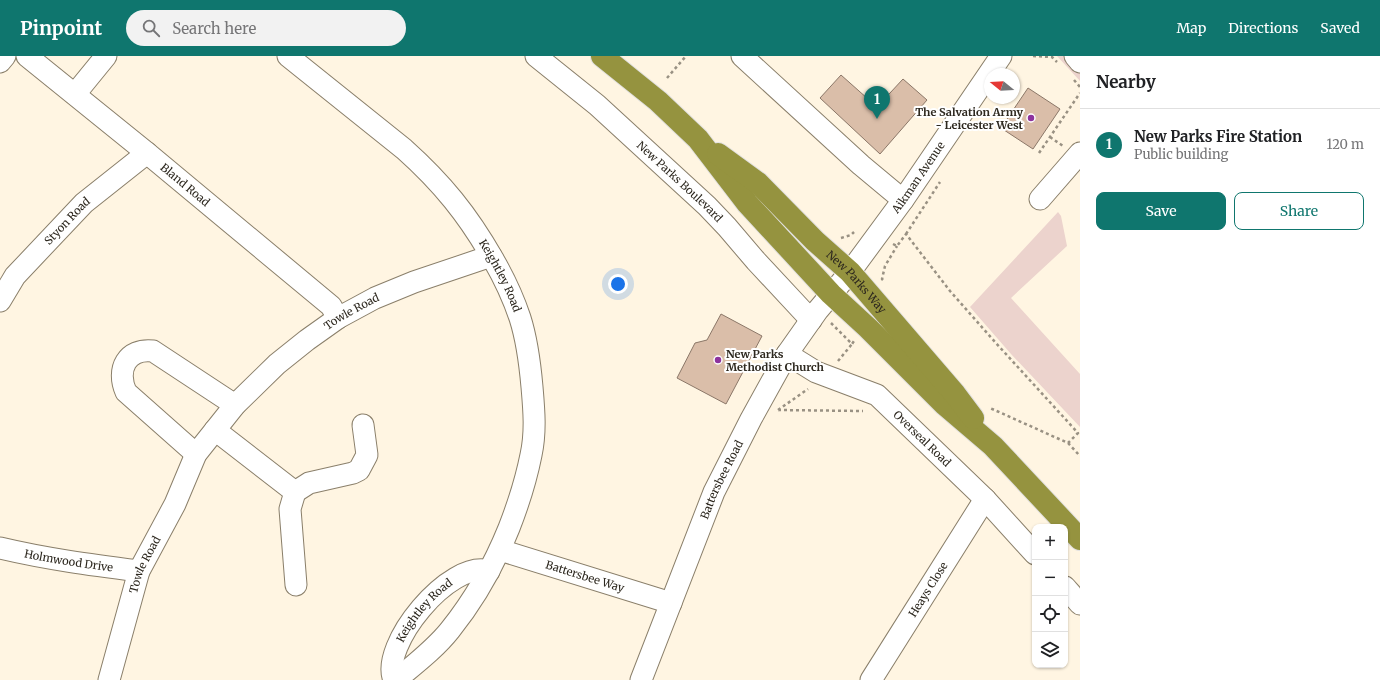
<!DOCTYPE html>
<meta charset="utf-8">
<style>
body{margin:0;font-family:Merriweather,serif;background:#f2f2f2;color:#202124}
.controls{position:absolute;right:12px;bottom:12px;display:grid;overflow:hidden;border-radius:8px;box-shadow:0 1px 3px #0004}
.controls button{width:36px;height:36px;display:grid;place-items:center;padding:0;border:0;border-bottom:1px solid #e0e0e0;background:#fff;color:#202124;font:20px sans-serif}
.compass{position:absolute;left:984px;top:12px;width:36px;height:36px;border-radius:50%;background:#fff;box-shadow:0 1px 3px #0004;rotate:288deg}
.you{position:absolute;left:618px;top:228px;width:14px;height:14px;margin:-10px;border:3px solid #fff;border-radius:50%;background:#1a73e8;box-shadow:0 0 0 6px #1a73e833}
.badge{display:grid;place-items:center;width:26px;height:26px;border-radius:50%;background:#0f766e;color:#fff;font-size:13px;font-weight:700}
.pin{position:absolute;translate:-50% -33px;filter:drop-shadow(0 1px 2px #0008)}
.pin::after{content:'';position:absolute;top:21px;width:14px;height:12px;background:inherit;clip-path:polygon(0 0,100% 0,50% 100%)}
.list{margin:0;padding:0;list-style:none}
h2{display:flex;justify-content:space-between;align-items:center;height:52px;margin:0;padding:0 16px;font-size:17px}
h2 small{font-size:13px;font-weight:400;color:#757577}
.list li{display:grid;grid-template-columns:26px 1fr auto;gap:12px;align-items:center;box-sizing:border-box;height:72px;padding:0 16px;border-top:1px solid #e0e0e0}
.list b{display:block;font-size:15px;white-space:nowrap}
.list p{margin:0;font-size:13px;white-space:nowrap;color:#757577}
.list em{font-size:13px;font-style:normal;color:#757577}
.actions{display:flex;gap:8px;padding:12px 16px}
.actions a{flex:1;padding:9px 0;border:1px solid #0f766e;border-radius:8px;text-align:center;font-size:14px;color:#0f766e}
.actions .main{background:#0f766e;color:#fff}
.icon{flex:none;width:22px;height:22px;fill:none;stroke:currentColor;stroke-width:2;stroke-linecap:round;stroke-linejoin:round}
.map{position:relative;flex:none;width:1080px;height:624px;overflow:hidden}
header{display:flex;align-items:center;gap:24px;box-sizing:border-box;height:56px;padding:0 20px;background:#0f766e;color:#fff}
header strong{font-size:19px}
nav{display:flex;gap:22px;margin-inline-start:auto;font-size:14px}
.search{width:280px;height:36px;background:#f2f2f2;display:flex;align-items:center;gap:10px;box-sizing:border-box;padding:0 14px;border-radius:22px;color:#757577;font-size:15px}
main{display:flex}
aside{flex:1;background:#fff}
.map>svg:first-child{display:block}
</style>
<header>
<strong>Pinpoint</strong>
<div class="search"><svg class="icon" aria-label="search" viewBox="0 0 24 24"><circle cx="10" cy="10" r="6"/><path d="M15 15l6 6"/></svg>Search here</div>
<nav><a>Map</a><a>Directions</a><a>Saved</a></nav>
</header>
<main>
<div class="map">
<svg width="1080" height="624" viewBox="0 0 1080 624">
<rect width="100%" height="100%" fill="#fff5e2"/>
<path fill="#ecd3cd" d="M1057,0H1069L1080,12V25Z
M1058,156L1061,160L1067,190L1011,242L1080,318V371L1011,298L970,251Z"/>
<path fill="#dabea9" stroke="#8b7768" d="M841,19L877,51L903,23L927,44L880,98L820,42Z
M1028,32L1060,53L1033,93L1001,72Z
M721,258L762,280L726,348L677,322L695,287L707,284Z"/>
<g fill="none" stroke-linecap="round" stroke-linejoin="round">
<g stroke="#8a7f6a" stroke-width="23">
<g id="minor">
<path id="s1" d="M27,0L147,97L331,250L338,262"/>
<path id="s2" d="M288,0L404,93C442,127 468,159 493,203C504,222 513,241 520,262C527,284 530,308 532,331C534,354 536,376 531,399C526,424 518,449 509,472C494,509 475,543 450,574C435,593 415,608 396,624"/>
<path id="s3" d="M536,0L597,49L707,150L727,171L756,205L811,264"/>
<path d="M742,0L861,109L903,144"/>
<path d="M1075,0L1080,6"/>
<path d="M0,6L5,0"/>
<path d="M75,38L106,0"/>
<path d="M1040,143L1080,97"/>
<path id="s4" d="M0,245L15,220L84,147L147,97"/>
<path id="s5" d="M787,298L816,316L877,339L985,443L1035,498"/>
<path d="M215,374L295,436"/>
<path d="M196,398L126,336C116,313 127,292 153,295L235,349"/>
<path d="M295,436L309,427L353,417L359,414L367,399L363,369"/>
<path d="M295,436L290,453L296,529"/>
<path id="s6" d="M0,492C46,503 92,509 139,515"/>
<path id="s7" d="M500,494L671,547"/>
<path d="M1065,531L1080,548"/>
<path id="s8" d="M109,624L139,515L175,448L196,398L235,349L277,308L307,284L338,262L375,242L414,226L491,200"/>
<path id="s9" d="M394,624C379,590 450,503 489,515"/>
<path id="s10" d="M641,624L714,436L751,363L787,298L818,254L850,216L903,144L1001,0"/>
<path id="s11" d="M871,624L985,443"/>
</g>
</g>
<g stroke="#e2e1e0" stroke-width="24">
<g id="highway">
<path d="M602,0L658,45L698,83L747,147L831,238L868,272L945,349L993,390L1080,483"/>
<path id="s12" d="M718,98L758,127L815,185L850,216L955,338L973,362"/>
</g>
</g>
<path stroke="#999183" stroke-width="2.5" stroke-dasharray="3 3" stroke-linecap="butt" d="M1033,0L1052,1L1057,6
M667,22L686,0
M1074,24L1080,31
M1050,81L1063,90
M1039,97L1080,37
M906,178L940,126
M841,182L851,179L854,176
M893,188L897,190L906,178L950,235L995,286L1078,377L1068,387L990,352
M883,224L882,223L885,210L897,190
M831,267L852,288L854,285
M838,305L852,288
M778,354L808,333
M778,354L863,355
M1068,387L1080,400"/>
<use href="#minor" stroke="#fff" stroke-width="21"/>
<use href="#highway" stroke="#95933f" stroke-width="22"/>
</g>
<g fill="#8d339e" stroke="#fff" stroke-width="1.5">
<circle cx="1031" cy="62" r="4"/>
<circle cx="718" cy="304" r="4"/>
</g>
<g text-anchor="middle" stroke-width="4" stroke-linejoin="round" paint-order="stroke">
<g font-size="11" font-weight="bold" fill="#2d281f" stroke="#fff" text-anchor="end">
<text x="1023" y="60">The Salvation Army<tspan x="1023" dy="13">- Leicester West</tspan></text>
<text x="726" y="302" text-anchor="start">New Parks<tspan x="726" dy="13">Methodist Church</tspan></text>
</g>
<g font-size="11" fill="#2d281f" stroke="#fff">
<text dy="4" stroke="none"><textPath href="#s10" startOffset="578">Aikman Avenue</textPath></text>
<text dy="4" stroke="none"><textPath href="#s3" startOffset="191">New Parks Boulevard</textPath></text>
<text dy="4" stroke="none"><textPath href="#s1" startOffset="204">Bland Road</textPath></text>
<text dy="4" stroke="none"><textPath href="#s4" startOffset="105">Styon Road</textPath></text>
<text dy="4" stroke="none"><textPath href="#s2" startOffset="309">Keightley Road</textPath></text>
<text dy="4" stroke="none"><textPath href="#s12" startOffset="189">New Parks Way</textPath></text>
<text dy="4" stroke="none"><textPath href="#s8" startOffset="456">Towle Road</textPath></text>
<text dy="4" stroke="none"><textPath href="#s5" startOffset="162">Overseal Road</textPath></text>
<text dy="4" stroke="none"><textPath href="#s10" startOffset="216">Battersbee Road</textPath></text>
<text dy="4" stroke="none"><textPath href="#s6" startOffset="70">Holmwood Drive</textPath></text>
<text dy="4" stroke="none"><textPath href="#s8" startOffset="121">Towle Road</textPath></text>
<text dy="4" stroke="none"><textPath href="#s7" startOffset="89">Battersbee Way</textPath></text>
<text dy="4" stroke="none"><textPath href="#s11" startOffset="107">Heays Close</textPath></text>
<text dy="4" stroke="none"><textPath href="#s9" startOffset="80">Keightley Road</textPath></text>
</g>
</g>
</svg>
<div class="controls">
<button>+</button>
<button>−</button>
<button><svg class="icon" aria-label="locate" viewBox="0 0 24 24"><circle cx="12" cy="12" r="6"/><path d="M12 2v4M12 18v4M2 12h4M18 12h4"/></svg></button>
<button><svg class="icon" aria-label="layers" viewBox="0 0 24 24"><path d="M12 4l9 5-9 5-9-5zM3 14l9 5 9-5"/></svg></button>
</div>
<svg class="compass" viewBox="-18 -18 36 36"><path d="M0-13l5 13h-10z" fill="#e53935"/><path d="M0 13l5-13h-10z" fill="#757577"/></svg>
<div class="you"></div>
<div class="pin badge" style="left:877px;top:63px">1</div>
</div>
<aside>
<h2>Nearby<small></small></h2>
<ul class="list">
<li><span class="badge">1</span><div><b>New Parks Fire Station</b><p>Public building</p></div><em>120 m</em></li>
</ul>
<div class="actions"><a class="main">Save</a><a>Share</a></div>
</aside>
</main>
